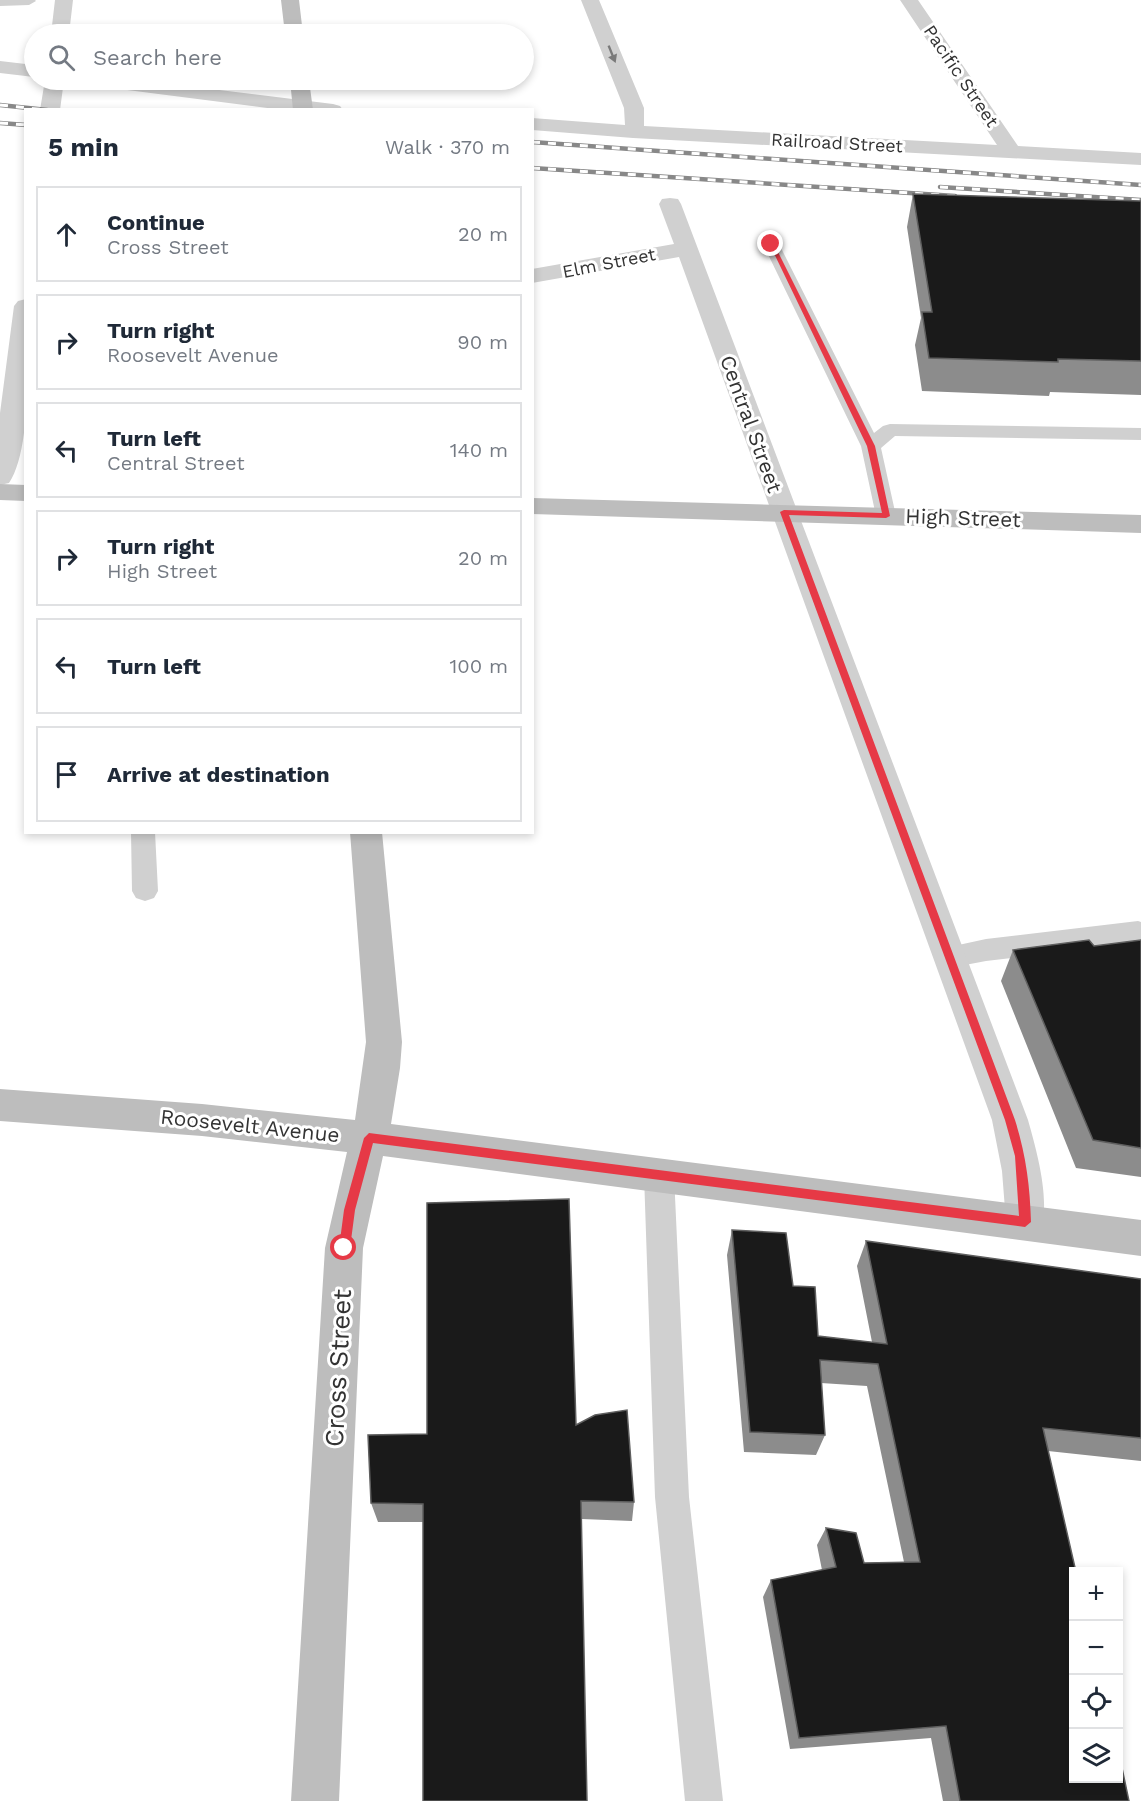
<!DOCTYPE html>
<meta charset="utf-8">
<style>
body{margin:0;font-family:"Work Sans",sans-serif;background:#f6f6f7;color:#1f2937}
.controls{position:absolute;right:18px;bottom:18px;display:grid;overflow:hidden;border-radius:0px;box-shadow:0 3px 9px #0003}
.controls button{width:54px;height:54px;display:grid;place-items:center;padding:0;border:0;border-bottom:2px solid #e0e1e3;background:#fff;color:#1f2937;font:30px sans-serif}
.stop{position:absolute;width:18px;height:18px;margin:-14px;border:4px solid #e63946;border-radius:50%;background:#fff}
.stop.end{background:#e63946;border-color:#fff;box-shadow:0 2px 6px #0008}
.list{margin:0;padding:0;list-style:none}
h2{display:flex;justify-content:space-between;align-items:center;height:78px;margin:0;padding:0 24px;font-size:26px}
h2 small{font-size:20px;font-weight:400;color:#747a83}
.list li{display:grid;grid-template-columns:39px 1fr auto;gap:18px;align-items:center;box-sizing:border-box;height:96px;margin:0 12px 12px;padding:0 12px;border:2px solid #e0e1e3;border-radius:0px}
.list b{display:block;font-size:22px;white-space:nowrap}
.list p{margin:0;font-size:20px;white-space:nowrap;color:#747a83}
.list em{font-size:20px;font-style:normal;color:#747a83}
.icon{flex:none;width:33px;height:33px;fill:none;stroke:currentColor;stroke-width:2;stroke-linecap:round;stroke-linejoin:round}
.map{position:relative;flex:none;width:1141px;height:1801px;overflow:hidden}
.search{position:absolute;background:#fff;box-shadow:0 3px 9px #0003;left:24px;top:24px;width:510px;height:66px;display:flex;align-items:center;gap:15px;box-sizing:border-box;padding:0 21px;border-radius:33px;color:#747a83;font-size:22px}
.panel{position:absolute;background:#fff;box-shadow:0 3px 9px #0003;left:24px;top:108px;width:510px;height:726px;border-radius:0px}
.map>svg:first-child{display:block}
</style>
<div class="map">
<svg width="1141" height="1801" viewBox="0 0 1141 1801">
<rect width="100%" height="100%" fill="#fff"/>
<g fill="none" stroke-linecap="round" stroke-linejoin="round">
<path fill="#d0d0d0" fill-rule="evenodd" d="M0,0H35L36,1L29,5L0,6Z
M771,239L777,240L779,244L874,433L883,426L890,424L1141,428V440L895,436L881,448L896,516L893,521L886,523L879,521L876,516L861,446L763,244L765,240Z
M131,832H155L158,891L154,898L145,901L136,898L132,891Z
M1138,921L1141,922V945L1136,943L986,961L949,968L940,965L936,957L940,949L986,939Z
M659,1162L669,1166L674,1175L689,1497L723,1801H685L655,1497L644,1175L649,1166Z"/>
<path fill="#d0d0d0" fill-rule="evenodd" d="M55,0H73L69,34H51Z
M581,0H599L644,108V126L997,145L900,0H918L1018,146L1141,153V165L633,138L532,130V118L625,125L624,108Z
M0,61L34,65V77L0,73Z
M45,80H64L60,110H40Z
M86,80H138L333,104L340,106L343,110H283L96,86L89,84Z
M670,198L678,199L681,204L1028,1120C1037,1152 1052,1204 1039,1235L1025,1240L1011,1235L1006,1222L1002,1171L992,1120L679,257L532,283V269L674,244L659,204L662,199Z
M26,299C26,345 34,445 9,483L0,485V413L14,306L18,301Z"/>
<path fill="#bdbdbd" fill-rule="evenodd" d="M281,0H299L303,34H285Z
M290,80H309L313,110H293Z
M0,484L26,485V501L0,500Z
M532,498L1141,515V533L532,514Z
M350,832H382L402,1042L400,1068L391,1124L1141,1220V1256L383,1156L363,1248L339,1801H291L325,1248L347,1152L202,1136L0,1121V1089L202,1104L355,1120L366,1042Z"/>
<g stroke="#888" stroke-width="4.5">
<path id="rail" d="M0,105L47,110
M0,123L26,125
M532,142L1141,185
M532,168L955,196
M940,187L1141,200"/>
</g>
<use href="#rail" stroke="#fff" stroke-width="3" stroke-dasharray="8" stroke-linecap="butt"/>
</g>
<path fill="#8c8c8c" d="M913,194L1141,201V395L1050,392L1049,396L922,391L915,345L921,318L907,227Z
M1141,940V1177L1076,1168L1001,981L1013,950L1094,946Z
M732,1230L793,1286L818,1336L872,1342L857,1266L866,1241L1141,1279V1461L1048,1451L1129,1801H943L931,1738L790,1749L763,1597L771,1580L822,1570L817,1545L826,1528L864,1563L904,1562L867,1386L821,1383L825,1435L816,1455L744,1452L727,1255Z
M576,1425L634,1502L632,1521L582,1519L423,1522H378L371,1503L427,1434Z"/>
<path fill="#1a1a1a" stroke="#5f5f5f" stroke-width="1.5" d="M913,194L1141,201V361L1058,359V362L929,358L922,312H932Z
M1089,940L1094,946L1141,940V1148L1093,1140L1013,950Z
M569,1199L576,1425L595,1415L627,1410L634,1502L581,1501L587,1801H423V1504L371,1503L368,1435L427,1434V1203Z
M732,1230L786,1233L793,1286L815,1287L818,1336L887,1344L866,1241L1141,1279V1438L1043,1428L1076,1572H1074V1779H1119V1754L1129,1801H960L946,1726L799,1738L771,1580L836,1567L826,1528L856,1533L864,1563L920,1562L878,1364L820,1360L825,1435L750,1432Z"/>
<defs><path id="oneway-solid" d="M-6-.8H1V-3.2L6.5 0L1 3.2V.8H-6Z" transform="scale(1.5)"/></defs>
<use fill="#7a7a7a" href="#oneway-solid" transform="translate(612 54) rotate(68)"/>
<path fill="#e63946" d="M769,243L774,244L875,446L890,516L886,518L789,515L1015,1120C1026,1155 1030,1186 1031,1222L1025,1227L373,1143L355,1210L350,1248L348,1251H340L339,1248L344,1210L364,1138L369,1133L1019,1216L1015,1156L1005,1120L780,512L784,510L882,513L867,446Z"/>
<g text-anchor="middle" stroke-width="6" stroke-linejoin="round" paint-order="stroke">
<g font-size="18" fill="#333" stroke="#fff">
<text transform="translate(961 76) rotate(56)" y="6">Pacific Street</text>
<text transform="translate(837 143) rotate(3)" y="6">Railroad Street</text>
<text transform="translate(609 263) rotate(-11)" y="6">Elm Street</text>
</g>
<g font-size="21" fill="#333" stroke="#fff">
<text transform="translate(751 424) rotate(70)" y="7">Central Street</text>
<text transform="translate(963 518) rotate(2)" y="7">High Street</text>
<text transform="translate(250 1126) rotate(6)" y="7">Roosevelt Avenue</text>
</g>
<g font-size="26" fill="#333" stroke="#fff">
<text transform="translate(338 1368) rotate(-87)" y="9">Cross Street</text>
</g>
</g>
</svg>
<div class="controls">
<button>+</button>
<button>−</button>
<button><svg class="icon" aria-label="locate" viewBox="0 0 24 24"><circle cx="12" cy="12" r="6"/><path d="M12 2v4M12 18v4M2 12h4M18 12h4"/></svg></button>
<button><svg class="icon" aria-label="layers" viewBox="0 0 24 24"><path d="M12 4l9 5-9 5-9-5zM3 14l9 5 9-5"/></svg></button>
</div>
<div class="stop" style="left:344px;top:1248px"></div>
<div class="stop end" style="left:771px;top:244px"></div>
<div class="search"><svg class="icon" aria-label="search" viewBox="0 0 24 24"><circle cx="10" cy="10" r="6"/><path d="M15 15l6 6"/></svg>Search here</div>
<section class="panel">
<h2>5 min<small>Walk · 370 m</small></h2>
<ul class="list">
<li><svg class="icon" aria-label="ahead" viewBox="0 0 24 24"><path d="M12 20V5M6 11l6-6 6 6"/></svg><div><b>Continue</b><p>Cross Street</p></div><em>20 m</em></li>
<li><svg class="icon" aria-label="right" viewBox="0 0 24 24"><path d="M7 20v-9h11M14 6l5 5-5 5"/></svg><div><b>Turn right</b><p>Roosevelt Avenue</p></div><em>90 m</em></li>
<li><svg class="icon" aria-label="left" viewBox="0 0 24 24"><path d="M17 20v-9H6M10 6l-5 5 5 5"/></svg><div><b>Turn left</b><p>Central Street</p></div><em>140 m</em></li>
<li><svg class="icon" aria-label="right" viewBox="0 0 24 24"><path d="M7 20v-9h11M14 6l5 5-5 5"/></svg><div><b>Turn right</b><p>High Street</p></div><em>20 m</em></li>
<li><svg class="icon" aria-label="left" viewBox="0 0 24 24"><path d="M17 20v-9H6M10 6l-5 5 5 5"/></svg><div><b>Turn left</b></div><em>100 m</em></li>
<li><svg class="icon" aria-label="arrive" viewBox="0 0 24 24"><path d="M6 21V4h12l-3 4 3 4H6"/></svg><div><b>Arrive at destination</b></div></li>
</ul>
</section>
</div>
